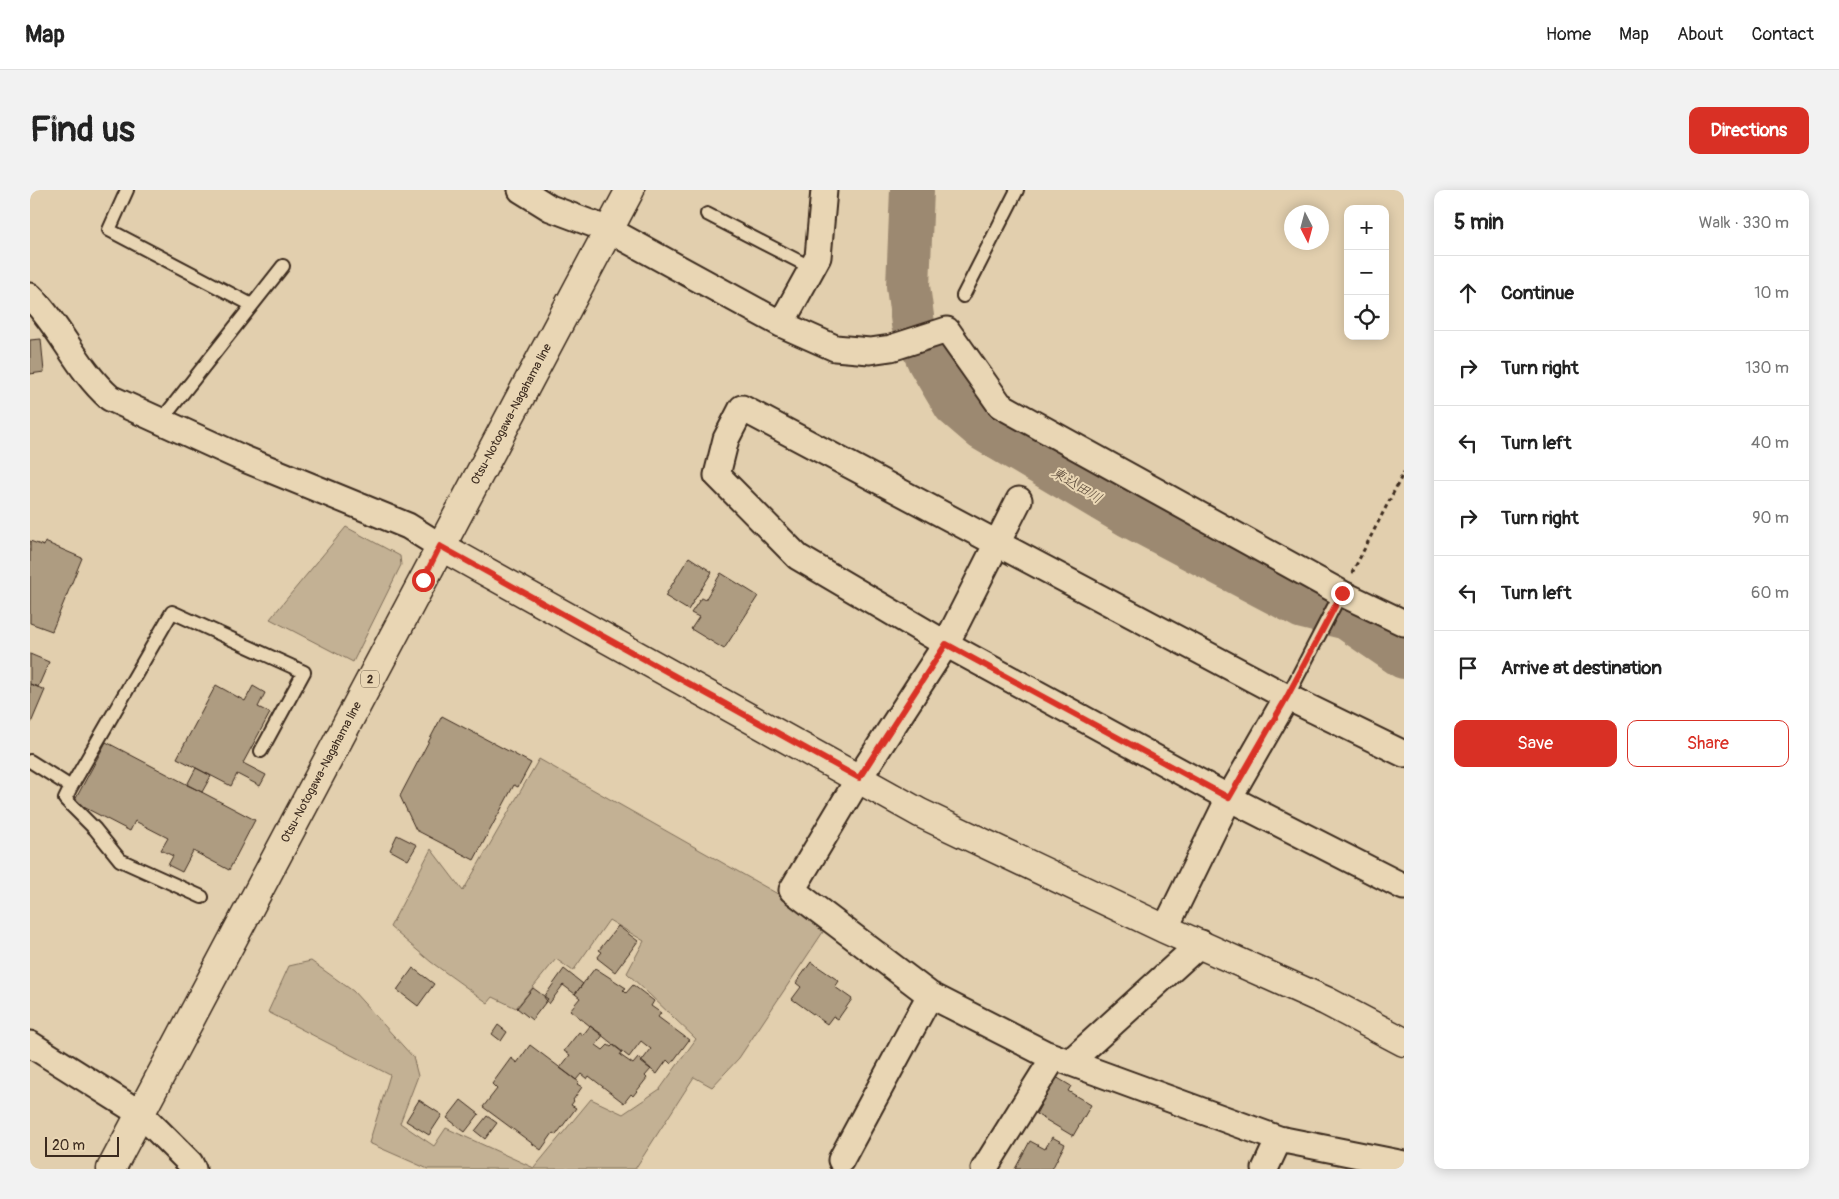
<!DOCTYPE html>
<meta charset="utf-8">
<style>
body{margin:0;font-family:Pangolin,"Klee One",sans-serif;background:#f2f2f2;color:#222}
.controls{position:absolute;right:15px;top:15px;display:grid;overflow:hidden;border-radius:10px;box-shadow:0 2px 12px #0003}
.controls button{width:45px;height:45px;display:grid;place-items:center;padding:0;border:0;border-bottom:1px solid #e0e0e0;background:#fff;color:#222;font:25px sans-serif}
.compass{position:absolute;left:1254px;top:15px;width:45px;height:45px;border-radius:50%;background:#fff;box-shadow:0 2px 12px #0003;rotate:174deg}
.scale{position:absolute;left:15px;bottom:12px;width:74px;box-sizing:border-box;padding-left:5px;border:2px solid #3b2a1e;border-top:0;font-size:14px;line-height:18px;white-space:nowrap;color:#3b2a1e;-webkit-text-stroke:4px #e9d6b4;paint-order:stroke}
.stop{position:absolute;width:15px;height:15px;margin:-11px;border:4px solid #d93025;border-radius:50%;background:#fff}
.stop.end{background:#d93025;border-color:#fff;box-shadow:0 1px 5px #0008}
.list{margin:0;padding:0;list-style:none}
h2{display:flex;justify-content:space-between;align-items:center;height:65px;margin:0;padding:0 20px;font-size:21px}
h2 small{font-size:16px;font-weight:400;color:#767676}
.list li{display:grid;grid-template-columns:32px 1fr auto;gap:15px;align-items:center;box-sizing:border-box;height:75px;padding:0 20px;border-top:1px solid #e0e0e0}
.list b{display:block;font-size:19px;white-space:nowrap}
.list em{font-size:16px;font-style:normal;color:#767676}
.actions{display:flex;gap:10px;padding:15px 20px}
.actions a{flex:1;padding:11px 0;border:1px solid #d93025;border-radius:10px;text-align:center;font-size:18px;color:#d93025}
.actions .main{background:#d93025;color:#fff}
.icon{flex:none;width:28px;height:28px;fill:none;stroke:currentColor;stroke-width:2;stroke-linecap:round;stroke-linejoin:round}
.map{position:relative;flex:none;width:1374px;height:979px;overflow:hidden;border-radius:10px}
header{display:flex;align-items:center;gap:30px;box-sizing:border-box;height:70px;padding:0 25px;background:#fff;border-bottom:1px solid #e0e0e0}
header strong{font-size:24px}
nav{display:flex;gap:28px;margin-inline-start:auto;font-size:18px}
.intro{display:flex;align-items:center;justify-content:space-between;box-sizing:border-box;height:120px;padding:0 30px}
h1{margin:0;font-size:35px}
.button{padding:12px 22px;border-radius:10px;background:#d93025;color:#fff;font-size:18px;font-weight:700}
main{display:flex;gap:30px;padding:0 30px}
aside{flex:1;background:#fff;border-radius:10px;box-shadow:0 2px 12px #0003}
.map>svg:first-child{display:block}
</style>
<header>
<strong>Map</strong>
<nav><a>Home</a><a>Map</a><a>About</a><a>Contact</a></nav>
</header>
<div class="intro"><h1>Find us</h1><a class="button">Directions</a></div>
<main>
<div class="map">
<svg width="1374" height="979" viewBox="0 0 1374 979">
<rect width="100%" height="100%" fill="#e2cfae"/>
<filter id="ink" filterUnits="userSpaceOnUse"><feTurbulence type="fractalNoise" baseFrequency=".02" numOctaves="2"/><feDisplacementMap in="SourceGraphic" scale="10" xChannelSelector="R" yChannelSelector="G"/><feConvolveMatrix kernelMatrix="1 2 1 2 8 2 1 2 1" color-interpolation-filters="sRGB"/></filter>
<g filter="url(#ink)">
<path fill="#c3b194" stroke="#7f6e59" d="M316,337L370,366L371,375L323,472L240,429Z
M509,569L799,733L709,868L682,897L664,887L605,979H398L339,953L360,885L238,822L259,776L281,771L323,801L383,867L388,886L370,933L404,956L416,938L504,978L561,909L593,924L630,899L666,849L597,783L614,751L579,730L543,781L526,769L486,818L463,807L458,813L401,772L360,737L401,659L433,701Z"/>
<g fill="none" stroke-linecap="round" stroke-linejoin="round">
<path stroke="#9c8971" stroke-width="44" d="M882,0L878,96L883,134L899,171L925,215L953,239L1100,326L1273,417L1317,428L1374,467"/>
</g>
<path fill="#ae9c81" stroke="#3b2a1e" d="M11,149L14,182L0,184V150Z
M0,351L14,356L15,352L52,368L22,441L0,433Z
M659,367L682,382L658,420L635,406Z
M691,383L728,406L694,459L661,439L669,427L661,423L671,408L675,410Z
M0,464L19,472L8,497L0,494Z
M0,494L15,500L1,533L0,532Z
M186,495L215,511L223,496L235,503L228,517L240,523L213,573L236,585L230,596L207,584L201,596L147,568Z
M412,526L501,573L488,597L484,595L444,670L386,640L370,606Z
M76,552L225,630L199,680L163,661L152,682L138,675L143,666L131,660L138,648L105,631L100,641L44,612Z
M166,578L181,586L172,602L157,595Z
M367,645L387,655L378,670L360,660Z
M588,736L608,751L585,782L567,768L572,762L569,760Z
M781,772L809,791L805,797L822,809L808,829L803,826L797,834L762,809L771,797L766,793Z
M383,778L404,794L388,816L367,800Z
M565,778L596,798L593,800L596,803L603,795L624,811L621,816L631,823L628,827L659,850L641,874L637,870L627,884L611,872L621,859L611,851L599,867L540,820L550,808L545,804Z
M534,779L553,794L545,804L533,795L519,814L514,807Z
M503,798L518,809L502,830L487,818Z
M468,835L477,842L471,851L462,844Z
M560,836L573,845L566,855L573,860L578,855L581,857L583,855L592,862L590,865L603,874L608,868L621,879L615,886L617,888L603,906L601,904L594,913L559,886L557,889L551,884L546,890L530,878L540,865L534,861L549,842L553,845Z
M500,855L549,892L547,894L552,897L543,910L544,911L541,915L546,918L526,945L523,943L511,960L453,917L467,899L462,894L481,868L487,873Z
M1021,884L1041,896L1038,901L1061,915L1043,946L1006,924L1011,915L1004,911Z
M389,910L412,925L399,945L376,931Z
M431,910L449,924L435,942L417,928Z
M457,926L467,933L455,949L445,941Z
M1022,947L1035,954L1022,979H985L1000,951L1015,959Z"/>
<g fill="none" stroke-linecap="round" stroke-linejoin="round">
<g stroke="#3b2a1e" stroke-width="16">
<path id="service" d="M97,0L79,40L222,115
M677,24L782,78
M933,106L987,0
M130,232L253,76
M1257,507L1311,403
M0,571L41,597L142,422L274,482L231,561
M41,597L35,609L65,639L90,670L172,707"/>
</g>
<g stroke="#3b2a1e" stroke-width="29">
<path id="minor" d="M491,0L520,18L579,40L751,134L805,158L840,161L861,158L917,140L970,215L1311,403L1374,433
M0,106C31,137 47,179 80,208L212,268L378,336L410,356
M751,134L788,67L794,0
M989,310L916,454L829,588L762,700L900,805L1014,863L1249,949L1235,979
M1374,564L1257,507L712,218L696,249L687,285L768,367L916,454L1199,608L1374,697
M1135,739L1199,608L1257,507
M0,854L111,924L160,973L163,979
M1040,872L1171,753
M1249,949L1374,974
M811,970L900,805
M954,979L1024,867"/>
</g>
<g stroke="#3b2a1e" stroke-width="31">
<path id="tertiary" d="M410,356L890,623L1135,739L1296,811L1374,852"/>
</g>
<g stroke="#3b2a1e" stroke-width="31">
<path id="primary" d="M81,979L600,0"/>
</g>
<path stroke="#3b2a1e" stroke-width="3" stroke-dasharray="4 4" stroke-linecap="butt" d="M1322,383L1374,282"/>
<use href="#service" stroke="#e9d6b4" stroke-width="12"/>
<use href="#minor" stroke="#e9d6b4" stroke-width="25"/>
<use href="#tertiary" stroke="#e9d6b4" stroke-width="28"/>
<use href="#primary" stroke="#e9d6b4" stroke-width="28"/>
</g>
</g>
<g fill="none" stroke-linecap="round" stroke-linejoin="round" filter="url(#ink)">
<path stroke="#d93025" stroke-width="6" d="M393,390L410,356L829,588L916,454L1199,608L1257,507L1312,403"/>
</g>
<g text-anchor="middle" stroke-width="4" stroke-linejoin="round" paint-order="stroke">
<rect fill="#e9d6b4" stroke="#6f5e4b" stroke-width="1" x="331" y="480.5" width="18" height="17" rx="4"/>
<g font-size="11" font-weight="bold" fill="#3b2a1e">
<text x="340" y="493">2</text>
</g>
<g font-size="12" fill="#3b2a1e" stroke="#e9d6b4">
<text transform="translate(481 224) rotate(-62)" y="4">Otsu-Notogawa-Nagahama line</text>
<text transform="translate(291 582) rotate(-62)" y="4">Otsu-Notogawa-Nagahama line</text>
</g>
<g font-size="14" font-style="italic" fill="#534233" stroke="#e9d6b4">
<text transform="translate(1047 295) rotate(31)" y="5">東込田川</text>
</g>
</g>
</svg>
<div class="controls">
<button>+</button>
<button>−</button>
<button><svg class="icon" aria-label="locate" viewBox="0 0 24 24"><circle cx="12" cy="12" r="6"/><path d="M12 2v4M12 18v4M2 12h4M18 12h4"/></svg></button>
</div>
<svg class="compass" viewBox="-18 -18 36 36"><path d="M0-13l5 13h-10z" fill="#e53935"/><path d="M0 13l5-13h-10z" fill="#767676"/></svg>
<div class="scale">20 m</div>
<div class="stop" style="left:393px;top:390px"></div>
<div class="stop end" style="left:1312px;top:403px"></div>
</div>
<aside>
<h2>5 min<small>Walk · 330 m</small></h2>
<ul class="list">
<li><svg class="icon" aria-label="ahead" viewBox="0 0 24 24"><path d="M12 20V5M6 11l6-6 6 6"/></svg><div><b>Continue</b></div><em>10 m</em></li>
<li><svg class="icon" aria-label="right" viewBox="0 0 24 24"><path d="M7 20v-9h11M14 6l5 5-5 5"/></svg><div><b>Turn right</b></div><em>130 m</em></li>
<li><svg class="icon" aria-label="left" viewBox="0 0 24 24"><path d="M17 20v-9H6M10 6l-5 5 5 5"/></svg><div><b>Turn left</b></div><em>40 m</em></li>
<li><svg class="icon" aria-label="right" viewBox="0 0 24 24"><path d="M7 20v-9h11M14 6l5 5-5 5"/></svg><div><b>Turn right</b></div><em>90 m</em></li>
<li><svg class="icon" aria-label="left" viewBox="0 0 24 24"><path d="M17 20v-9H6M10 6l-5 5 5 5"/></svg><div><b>Turn left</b></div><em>60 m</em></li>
<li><svg class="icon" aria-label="arrive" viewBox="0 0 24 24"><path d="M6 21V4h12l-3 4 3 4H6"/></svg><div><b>Arrive at destination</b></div></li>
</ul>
<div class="actions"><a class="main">Save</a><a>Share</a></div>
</aside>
</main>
